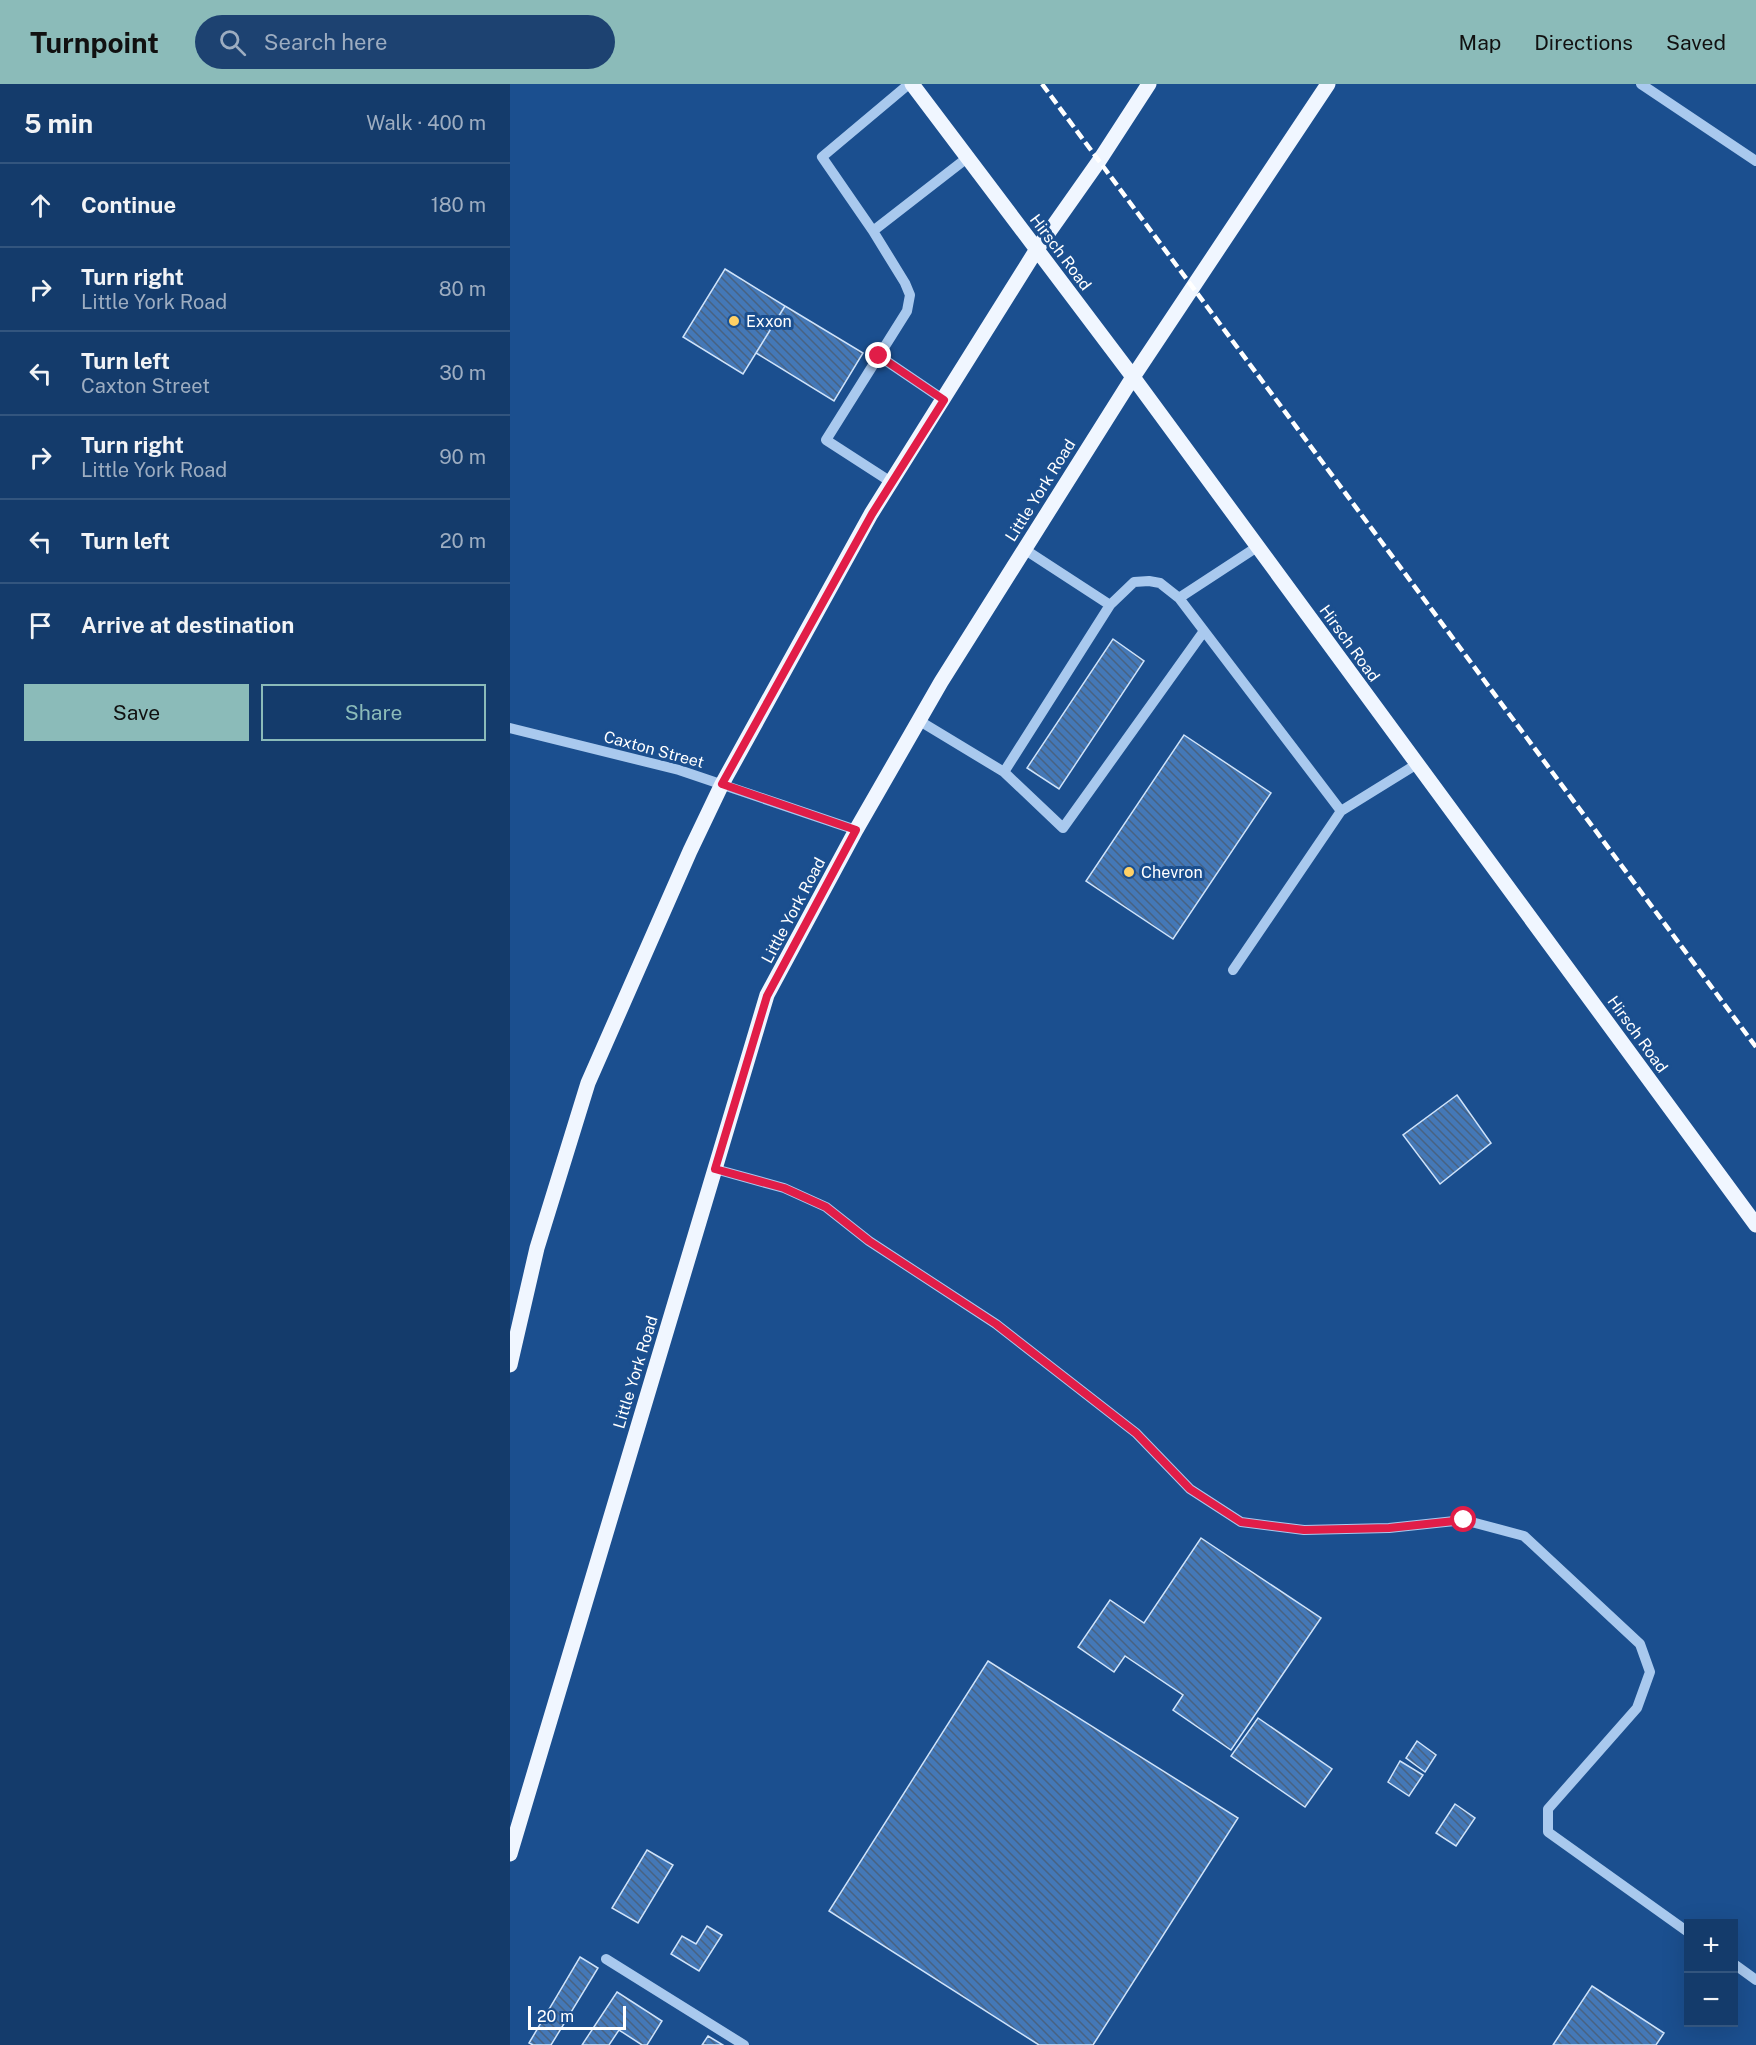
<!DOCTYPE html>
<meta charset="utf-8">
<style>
body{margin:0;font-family:"Public Sans",sans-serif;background:#1d4271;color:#f1f3f6}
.controls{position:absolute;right:18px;bottom:18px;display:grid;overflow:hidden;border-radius:0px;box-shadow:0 6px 24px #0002}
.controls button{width:54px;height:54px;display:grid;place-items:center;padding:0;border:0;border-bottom:2px solid #33557e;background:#143b6b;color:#f1f3f6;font:30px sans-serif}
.scale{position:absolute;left:18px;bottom:15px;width:98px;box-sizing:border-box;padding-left:6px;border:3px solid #fff;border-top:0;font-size:16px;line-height:21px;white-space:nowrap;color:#fff;-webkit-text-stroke:4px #1b4f8f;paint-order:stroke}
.stop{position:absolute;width:18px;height:18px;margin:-14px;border:4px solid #e11d48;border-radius:50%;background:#fff}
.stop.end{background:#e11d48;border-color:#fff;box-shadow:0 2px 6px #0008}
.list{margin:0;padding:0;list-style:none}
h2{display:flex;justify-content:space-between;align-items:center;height:78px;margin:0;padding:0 24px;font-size:26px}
h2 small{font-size:20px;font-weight:400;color:#9dadc1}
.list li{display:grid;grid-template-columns:39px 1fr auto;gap:18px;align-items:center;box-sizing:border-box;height:84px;padding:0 24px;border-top:2px solid #33557e}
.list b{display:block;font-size:22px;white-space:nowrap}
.list p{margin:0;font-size:20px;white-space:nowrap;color:#9dadc1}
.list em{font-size:20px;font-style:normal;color:#9dadc1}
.actions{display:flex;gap:12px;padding:18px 24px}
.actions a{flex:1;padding:14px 0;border:2px solid #8bbbb9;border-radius:0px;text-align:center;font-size:21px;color:#8bbbb9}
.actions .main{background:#8bbbb9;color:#111}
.icon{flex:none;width:33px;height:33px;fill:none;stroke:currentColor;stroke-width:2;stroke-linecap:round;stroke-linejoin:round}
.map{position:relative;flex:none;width:1246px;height:1961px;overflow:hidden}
header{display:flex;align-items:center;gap:36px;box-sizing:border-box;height:84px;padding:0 30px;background:#8bbbb9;color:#111}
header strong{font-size:28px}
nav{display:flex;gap:33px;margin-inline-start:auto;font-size:21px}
.search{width:420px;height:54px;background:#1d4271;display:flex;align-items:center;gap:15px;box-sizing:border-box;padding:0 21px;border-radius:33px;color:#9dadc1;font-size:22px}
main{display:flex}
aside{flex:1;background:#143b6b}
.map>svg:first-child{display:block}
</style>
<header>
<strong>Turnpoint</strong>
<div class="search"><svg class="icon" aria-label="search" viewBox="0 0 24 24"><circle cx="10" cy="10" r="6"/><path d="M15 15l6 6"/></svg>Search here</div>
<nav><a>Map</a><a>Directions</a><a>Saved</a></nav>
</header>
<main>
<aside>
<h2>5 min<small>Walk · 400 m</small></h2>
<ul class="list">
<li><svg class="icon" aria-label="ahead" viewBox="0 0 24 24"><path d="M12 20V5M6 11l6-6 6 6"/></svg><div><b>Continue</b></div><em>180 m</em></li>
<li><svg class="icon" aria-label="right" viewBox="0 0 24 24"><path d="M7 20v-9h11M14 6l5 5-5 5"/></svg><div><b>Turn right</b><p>Little York Road</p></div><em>80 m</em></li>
<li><svg class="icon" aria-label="left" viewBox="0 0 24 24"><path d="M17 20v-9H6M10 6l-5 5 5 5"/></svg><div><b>Turn left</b><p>Caxton Street</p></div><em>30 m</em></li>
<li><svg class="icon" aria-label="right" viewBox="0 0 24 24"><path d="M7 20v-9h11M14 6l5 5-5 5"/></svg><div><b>Turn right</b><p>Little York Road</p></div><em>90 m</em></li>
<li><svg class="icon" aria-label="left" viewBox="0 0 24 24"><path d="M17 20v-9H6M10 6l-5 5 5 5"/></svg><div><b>Turn left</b></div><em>20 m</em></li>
<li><svg class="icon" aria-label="arrive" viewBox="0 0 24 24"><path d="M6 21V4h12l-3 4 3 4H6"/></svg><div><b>Arrive at destination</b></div></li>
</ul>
<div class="actions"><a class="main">Save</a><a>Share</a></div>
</aside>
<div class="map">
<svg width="1246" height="1961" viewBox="0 0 1246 1961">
<defs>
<pattern id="building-back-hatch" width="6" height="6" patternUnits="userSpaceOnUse" patternTransform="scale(1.5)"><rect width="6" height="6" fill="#4478b7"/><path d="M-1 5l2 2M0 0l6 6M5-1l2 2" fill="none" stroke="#486282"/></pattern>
</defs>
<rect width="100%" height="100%" fill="#1b4f8f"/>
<path fill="url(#building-back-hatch)" stroke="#cfe3fa" stroke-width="1.5" d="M215,185L275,222L233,290L173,253Z
M275,222L353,269L324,317L246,269Z
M603,555L634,577L549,705L517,684Z
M674,651L761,709L663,855L576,797Z
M947,1011L981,1059L930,1100L893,1051Z
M691,1454L811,1534L721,1666L663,1626L673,1611L615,1572L604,1588L568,1563L600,1516L634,1539Z
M478,1577L728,1734L583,1961H529L319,1827Z
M748,1634L822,1685L795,1723L721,1672Z
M907,1657L926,1671L915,1688L896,1674Z
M890,1677L913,1691L899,1712L878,1698Z
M945,1720L965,1734L946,1762L926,1749Z
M137,1766L163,1781L128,1839L102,1824Z
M197,1842L212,1851L189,1887L161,1870L172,1852L186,1860Z
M70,1873L88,1884L41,1961H23L19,1959Z
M1082,1902L1154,1949L1146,1961H1043Z
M107,1908L152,1937L137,1961H132L109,1946L99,1961H72Z
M198,1952L213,1961H192Z"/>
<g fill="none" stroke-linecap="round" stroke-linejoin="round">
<path stroke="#a9c9ee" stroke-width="10" d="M1131,0L1246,77
M363,147L457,74
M369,272L434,316
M381,398L316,356L397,227L400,211L395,199L363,147L312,73L399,0
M514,465L600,521
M669,514L747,463
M408,636L494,688L553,744L694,547
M0,644L169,686L346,746
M494,688L600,521L624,498L639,497L650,499L669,514L831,727
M723,886L831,727L907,680
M205,1085L274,1104L316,1123L359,1157L486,1240L626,1349L680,1405L731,1438L794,1446L879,1444L954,1436L1014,1452L1130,1560L1140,1588L1127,1624L1038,1725V1748L1178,1848
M96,1875L234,1961
M1224,1880L1246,1896"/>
<path stroke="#f0f6ff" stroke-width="15" d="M402,0L623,293L1246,1141
M0,1281L27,1164L78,999L180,767L212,700L361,430L527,165L589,77L639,0
M0,1770L257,911L346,746L431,598L623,293L818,0"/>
<path stroke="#fff" stroke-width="4.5" stroke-dasharray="10 4.5" stroke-linecap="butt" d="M532,0L1246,963"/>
</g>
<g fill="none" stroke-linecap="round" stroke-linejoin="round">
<path stroke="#e11d48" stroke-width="8" d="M369,272L434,316L362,430L212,700L346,746L257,912L205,1085L274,1104L316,1123L359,1157L486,1240L626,1349L680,1405L731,1438L794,1446L879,1444L954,1436"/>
</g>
<g fill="#ffd166" stroke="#1b4f8f" stroke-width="2">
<circle cx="224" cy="237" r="6"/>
<circle cx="619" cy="788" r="6"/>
</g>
<g text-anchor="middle" stroke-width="6" stroke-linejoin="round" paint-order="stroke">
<g font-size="16" fill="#fff" stroke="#1b4f8f">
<text transform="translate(551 168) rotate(53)" y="6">Hirsch Road</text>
<text transform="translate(530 406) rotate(-58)" y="6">Little York Road</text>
<text transform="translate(840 559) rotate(54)" y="6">Hirsch Road</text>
<text transform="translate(144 665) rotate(15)" y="6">Caxton Street</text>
<text transform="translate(283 826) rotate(-62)" y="6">Little York Road</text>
<text transform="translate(1128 950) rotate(54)" y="6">Hirsch Road</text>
<text transform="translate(125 1288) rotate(-73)" y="6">Little York Road</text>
</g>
<g font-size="16" fill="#fff" stroke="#1b4f8f" text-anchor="start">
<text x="236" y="243">Exxon</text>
<text x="631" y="794">Chevron</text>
</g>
</g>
</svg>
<div class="controls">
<button>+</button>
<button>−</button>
</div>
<div class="scale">20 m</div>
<div class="stop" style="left:954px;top:1436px"></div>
<div class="stop end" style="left:369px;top:272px"></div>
</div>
</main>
